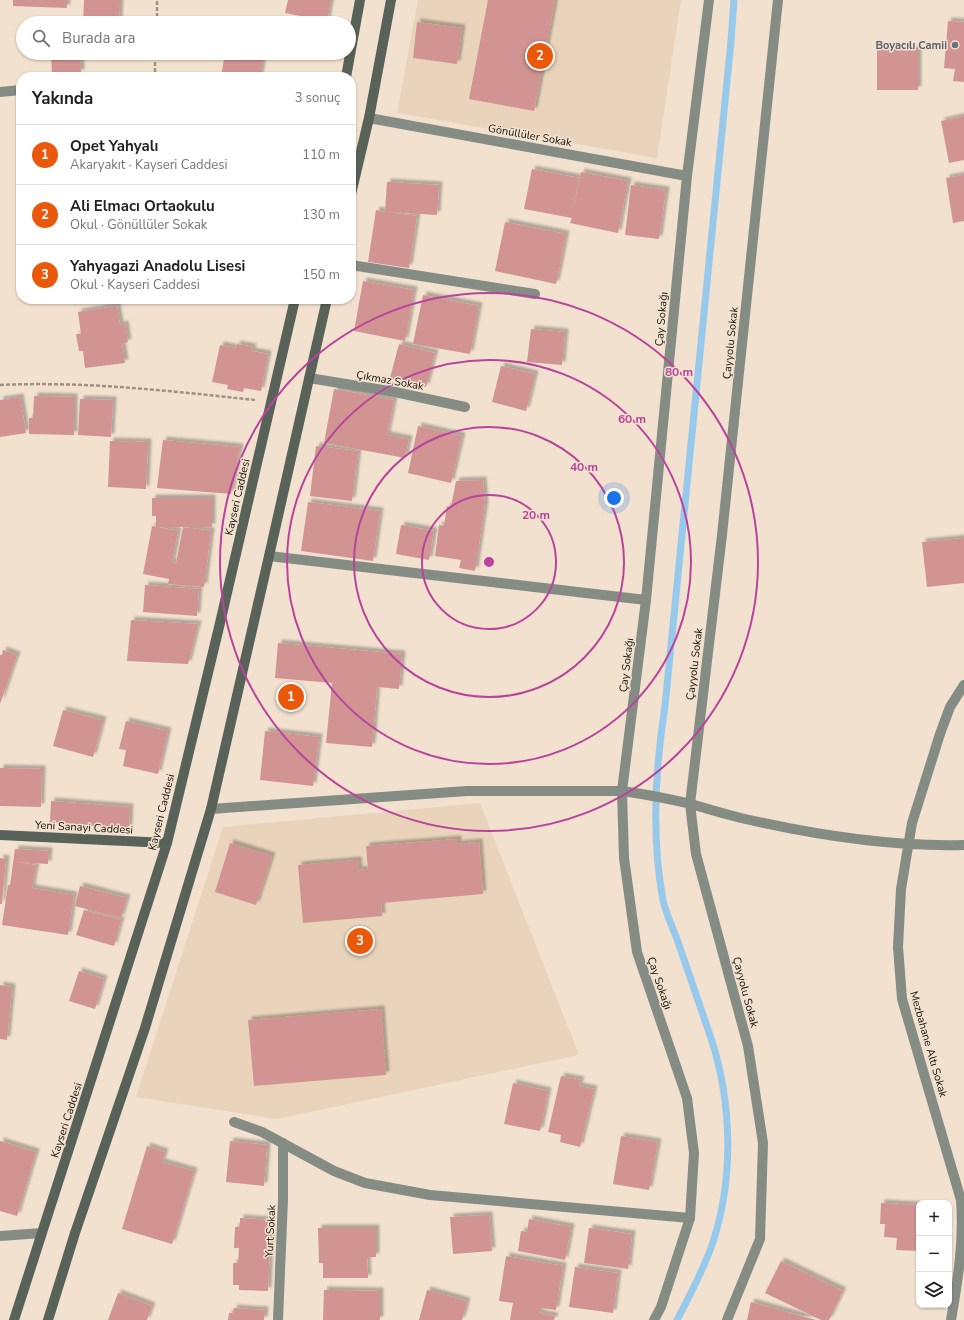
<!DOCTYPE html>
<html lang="tr">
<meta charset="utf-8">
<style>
body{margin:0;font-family:"Nunito Sans",sans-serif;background:#f6f6f6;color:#202124}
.controls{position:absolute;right:12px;bottom:12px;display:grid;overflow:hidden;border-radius:8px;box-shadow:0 1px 3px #0004}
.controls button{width:36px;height:36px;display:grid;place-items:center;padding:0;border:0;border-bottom:1px solid #e0e0e0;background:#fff;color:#202124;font:20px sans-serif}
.you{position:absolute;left:614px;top:498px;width:14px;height:14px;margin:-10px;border:3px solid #fff;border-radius:50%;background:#1a73e8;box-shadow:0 0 0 6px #1a73e833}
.badge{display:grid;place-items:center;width:26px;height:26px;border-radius:50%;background:#ea580c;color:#fff;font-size:13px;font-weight:700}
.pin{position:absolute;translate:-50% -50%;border:2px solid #fff;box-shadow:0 1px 4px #0006}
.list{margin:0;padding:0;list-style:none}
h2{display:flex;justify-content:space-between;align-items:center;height:52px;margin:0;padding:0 16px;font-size:17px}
h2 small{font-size:13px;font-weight:400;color:#757577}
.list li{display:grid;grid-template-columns:26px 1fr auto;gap:12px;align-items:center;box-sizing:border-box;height:60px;padding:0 16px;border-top:1px solid #e0e0e0}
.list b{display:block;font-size:15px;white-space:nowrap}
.list p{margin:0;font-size:13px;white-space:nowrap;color:#757577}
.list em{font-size:13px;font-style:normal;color:#757577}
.icon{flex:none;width:22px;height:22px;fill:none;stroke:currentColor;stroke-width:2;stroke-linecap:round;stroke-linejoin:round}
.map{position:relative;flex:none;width:964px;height:1320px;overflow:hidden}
.search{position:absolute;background:#fff;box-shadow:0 1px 3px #0004;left:16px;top:16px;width:340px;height:44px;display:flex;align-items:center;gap:10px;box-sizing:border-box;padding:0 14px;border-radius:22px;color:#757577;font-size:15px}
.panel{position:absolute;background:#fff;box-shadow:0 1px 3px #0004;left:16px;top:72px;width:340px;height:232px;border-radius:16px}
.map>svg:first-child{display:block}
</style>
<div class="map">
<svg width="964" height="1320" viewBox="0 0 964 1320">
<defs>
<filter id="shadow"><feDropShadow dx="3.5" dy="-3.5" stdDeviation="1" flood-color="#0004"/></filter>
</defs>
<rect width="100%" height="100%" fill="#f2e1cf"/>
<path fill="#e9d3bb" d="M418,0H681L657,158L397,113Z
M480,803L579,1055L277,1119L136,1097L223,827Z"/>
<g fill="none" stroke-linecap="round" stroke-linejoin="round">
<path stroke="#96c9ec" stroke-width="7" d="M677,1320C690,1295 704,1269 713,1242C734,1177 732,1103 711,1038C700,1006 689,974 678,942C673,928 666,914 663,900C651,836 655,770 665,706L731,41L734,0"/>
</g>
<path fill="#d19493" filter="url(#shadow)" d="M13,0H67V8L13,6Z
M84,0H120L119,23H83Z
M288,0H331L327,21L285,13Z
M488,0H555L534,111L469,99Z
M948,21L964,22V82L953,81L955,69L944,68Z
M417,22L462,28L457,64L413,58Z
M877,50H918V90H877Z
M51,53H80L81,73L52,74Z
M225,53H264L260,77H221Z
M964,116V160L949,163L941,121Z
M532,169L579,178L573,210L581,172L628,181L618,233L570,223L572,218L524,209Z
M964,175V221L953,223L946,178Z
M387,182L439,185L437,215L387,212L417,216L409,268L368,262L376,210L385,212Z
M631,185L666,190L659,239L625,235Z
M505,222L566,234L556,284L495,271Z
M363,281L414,290L405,341L354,331Z
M423,295L479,306L470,354L413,344Z
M117,306L120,325L125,324L128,342L122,344L125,363L85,368L83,351H79L76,334H81L78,312Z
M531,329L565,332L562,365L527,362Z
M237,344L253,347L252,351L268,354L261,391L244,388L243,392L227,389L228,385L212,382L220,345L236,348Z
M399,344L435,353L426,387L390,378Z
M501,366L535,374L526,411L492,402Z
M334,389L394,400L387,435L409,439L405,458L324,443Z
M34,396L74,397V435L29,434V418H33Z
M20,397L26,433L0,437V400Z
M80,399L113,400L111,437L78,435Z
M418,426L462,436L451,483L408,473Z
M163,440L240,447L231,494L157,488Z
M110,441L148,442L146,489L108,487Z
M316,446L358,451L352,501L310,496Z
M483,480L485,504L475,571L459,568L461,560L435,556L439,525L444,526L447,506L451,507L456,481Z
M152,498H212V527H156V516H152Z
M308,502L380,511L373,561L301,551Z
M401,525L434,531L429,560L396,554Z
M152,526L178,531L172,562L176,563L183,527L211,531L204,587L168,584L169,579L143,574Z
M964,538V583L927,587L922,542Z
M145,585L199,589L197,616L143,612Z
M131,620L198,624L188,664L127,661Z
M278,643L402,654L399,689L377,687L372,747L326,743L332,683L275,678Z
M3,650L17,655L0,704V655H2Z
M63,710L103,720L93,757L53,746Z
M126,721L168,731L158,774L123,766L126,750L119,749Z
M265,731L319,737L313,786L260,780Z
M0,768L42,769L41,807L0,806Z
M51,801L130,807L129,829L50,822Z
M458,839V844L479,842L483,894L381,903L382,916L303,923L298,865L358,860L359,870L368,869L366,846Z
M230,843L272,856L256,905L215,892Z
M15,849L49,851L48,864L17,862L36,865L32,888L74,895L68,935L2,925L8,885H10Z
M0,858L6,859L2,904H0Z
M80,886L127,898L121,918L75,906Z
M84,910L121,920L114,946L76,935Z
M79,971L104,979L95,1009L69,1001Z
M0,985L12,987L7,1040L0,1039Z
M381,1009L386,1075L254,1086L248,1020Z
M561,1076L581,1080L579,1086L594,1089L580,1147L560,1142L561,1135L548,1132Z
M513,1083L548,1091L540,1131L504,1124Z
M621,1136L658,1142L649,1190L613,1184Z
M0,1141L36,1152L17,1216L0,1211Z
M230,1141L267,1145L264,1186L226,1182Z
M147,1146L165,1152L162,1162L194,1171L172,1244L122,1229Z
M881,1203L919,1205V1251L896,1250L897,1238L884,1237L885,1224H880Z
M489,1215L492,1251L453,1254L450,1217Z
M240,1218L271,1220L268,1291L239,1290V1285H233V1263H238L239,1248H234L235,1227H240Z
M529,1219L571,1227L565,1260L518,1251L521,1231L527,1232Z
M318,1228H376V1257H367L368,1278H323V1263H319Z
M589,1228L632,1234L628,1269L584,1263Z
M506,1256L563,1266L556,1310L541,1308L540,1313L555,1316L554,1320H510L513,1303L499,1301Z
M781,1261L843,1291L829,1320H821L765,1293Z
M575,1267L618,1273L613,1313L569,1307Z
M324,1290L380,1291V1320H323Z
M427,1290L467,1301L462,1320H419Z
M118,1293L152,1306L147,1320H108Z
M751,1302L816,1320H747Z
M234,1308L265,1310L264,1320H228L229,1313H233Z"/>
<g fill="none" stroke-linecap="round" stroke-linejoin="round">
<path stroke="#9f9284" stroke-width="2.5" stroke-dasharray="4 2" stroke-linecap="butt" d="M157,23V0
M155,72V53
M0,385C86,381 170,391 255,400"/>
<path stroke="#858c84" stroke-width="10" d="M351,265L535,294
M269,556L646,600
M211,809L467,791H622
M234,1122L262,1132L334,1171L365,1183L430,1195L690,1218"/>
<path stroke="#858c84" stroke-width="10" d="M0,92L21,90
M369,118L687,176
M309,378L395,392L465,407
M622,791C643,794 670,799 691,804C708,809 724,814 741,818C814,835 888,847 964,845
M0,1236L42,1233
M278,1320L283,1199V1143
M654,1320L661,1307L690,1218L694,1153L687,1098L637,952L624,858L622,791L646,600L687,176L709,0
M727,1320L760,1239L763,1143L748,1046L696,854L690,804L722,535L778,0
M951,1320C958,1280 964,1241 961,1200L902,999L898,947L901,889L912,823L940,734L950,707L964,685"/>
<path stroke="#596258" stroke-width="10" d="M346,77L360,0
M351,194L369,118L391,0
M0,835L167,843
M14,1320L167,843L220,623L295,299
M48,1320L75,1233L145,1028L211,809L269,556L327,299"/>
</g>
<g fill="none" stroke="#b9449d" stroke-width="2">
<circle cx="489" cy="562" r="67"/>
<circle cx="489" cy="562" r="135"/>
<circle cx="489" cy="562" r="202"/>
<circle cx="489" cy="562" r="269"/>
</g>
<circle fill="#6b7280" stroke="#f2e1cf" stroke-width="1.5" cx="955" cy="45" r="4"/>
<g text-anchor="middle" stroke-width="3" stroke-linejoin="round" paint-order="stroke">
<g font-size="11" font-weight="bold" fill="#5b616d" stroke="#f2e1cf" text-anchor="end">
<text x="947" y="49">Boyacılı Camii</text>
</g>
<g font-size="11" fill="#18130c" stroke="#f2e1cf">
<text transform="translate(530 135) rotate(10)" y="4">Gönüllüler Sokak</text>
<text transform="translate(661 319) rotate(-85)" y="4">Çay Sokağı</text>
<text transform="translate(730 343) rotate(-84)" y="4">Çayyolu Sokak</text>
<text transform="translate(390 380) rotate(10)" y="4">Çıkmaz Sokak</text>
<text transform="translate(237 497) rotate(-77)" y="4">Kayseri Caddesi</text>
<text transform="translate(694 664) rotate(-83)" y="4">Çayyolu Sokak</text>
<text transform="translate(626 665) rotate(-83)" y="4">Çay Sokağı</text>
<text transform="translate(161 812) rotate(-76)" y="4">Kayseri Caddesi</text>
<text transform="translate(84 827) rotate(3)" y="4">Yeni Sanayi Caddesi</text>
<text transform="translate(660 983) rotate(71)" y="4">Çay Sokağı</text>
<text transform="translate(746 992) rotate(75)" y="4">Çayyolu Sokak</text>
<text transform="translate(929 1044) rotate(74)" y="4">Mezbahane Altı Sokak</text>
<text transform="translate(66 1120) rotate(-72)" y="4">Kayseri Caddesi</text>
<text transform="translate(270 1231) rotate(-87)" y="4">Yurt Sokak</text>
</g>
</g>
<circle cx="489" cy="562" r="6" fill="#b9449d" stroke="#f2e1cf" stroke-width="2"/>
<g font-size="12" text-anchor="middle" font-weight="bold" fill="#b9449d" stroke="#f2e1cf" stroke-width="3" stroke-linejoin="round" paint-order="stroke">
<text x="679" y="376">80 m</text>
<text x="632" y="423">60 m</text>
<text x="584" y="471">40 m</text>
<text x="536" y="519">20 m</text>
</g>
</svg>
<div class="controls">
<button>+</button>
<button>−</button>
<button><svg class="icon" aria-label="layers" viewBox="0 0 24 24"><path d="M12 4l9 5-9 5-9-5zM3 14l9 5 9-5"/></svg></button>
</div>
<div class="you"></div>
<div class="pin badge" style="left:291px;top:697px">1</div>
<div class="pin badge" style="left:540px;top:56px">2</div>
<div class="pin badge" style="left:360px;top:941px">3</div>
<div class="search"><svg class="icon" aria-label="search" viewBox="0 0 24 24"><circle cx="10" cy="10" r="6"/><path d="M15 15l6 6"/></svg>Burada ara</div>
<section class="panel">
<h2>Yakında<small>3 sonuç</small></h2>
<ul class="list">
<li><span class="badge">1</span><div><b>Opet Yahyalı</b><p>Akaryakıt · Kayseri Caddesi</p></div><em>110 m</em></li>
<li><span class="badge">2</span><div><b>Ali Elmacı Ortaokulu</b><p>Okul · Gönüllüler Sokak</p></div><em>130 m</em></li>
<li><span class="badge">3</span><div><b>Yahyagazi Anadolu Lisesi</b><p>Okul · Kayseri Caddesi</p></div><em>150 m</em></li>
</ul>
</section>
</div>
